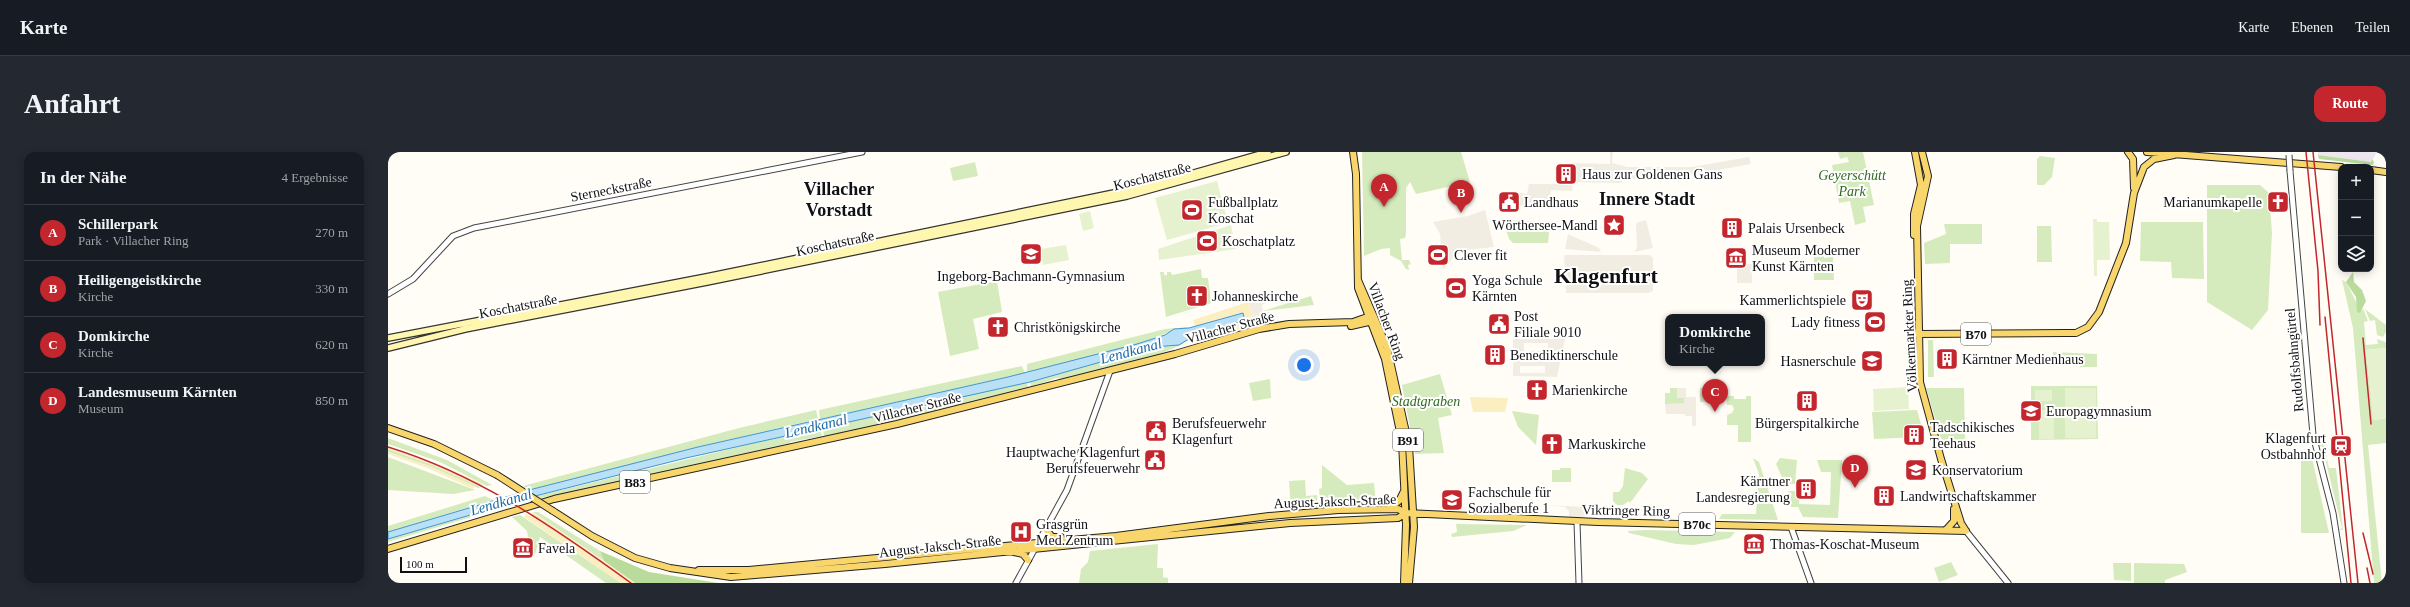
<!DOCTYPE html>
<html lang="de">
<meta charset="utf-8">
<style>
body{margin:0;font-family:Georgia,serif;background:#242831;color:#f1f3f6}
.controls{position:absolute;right:12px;top:12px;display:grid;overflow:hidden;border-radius:8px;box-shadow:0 2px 10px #0003}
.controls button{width:36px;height:36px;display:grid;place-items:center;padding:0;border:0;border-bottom:1px solid #363941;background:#171b24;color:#f1f3f6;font:20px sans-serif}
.scale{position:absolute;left:12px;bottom:10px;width:67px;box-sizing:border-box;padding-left:4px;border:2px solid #111;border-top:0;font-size:11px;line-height:14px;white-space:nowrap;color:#111;-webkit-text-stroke:3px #fff;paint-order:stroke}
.you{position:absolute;left:916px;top:213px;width:14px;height:14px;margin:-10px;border:3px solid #fff;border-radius:50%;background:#1a73e8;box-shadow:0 0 0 6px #1a73e833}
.badge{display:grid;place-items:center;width:26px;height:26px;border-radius:50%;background:#c4262e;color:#fff;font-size:13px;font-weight:700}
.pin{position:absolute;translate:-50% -33px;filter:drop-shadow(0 1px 2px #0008)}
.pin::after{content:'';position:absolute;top:21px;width:14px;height:12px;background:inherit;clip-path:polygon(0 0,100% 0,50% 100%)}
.popup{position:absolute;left:1277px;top:162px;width:100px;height:52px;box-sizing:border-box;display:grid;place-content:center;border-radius:8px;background:#171b24;filter:drop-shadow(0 1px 3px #0005);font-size:13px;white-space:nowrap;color:#9ea1a6}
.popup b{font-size:15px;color:#f1f3f6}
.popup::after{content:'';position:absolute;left:50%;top:100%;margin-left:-8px;border:8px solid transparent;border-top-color:#171b24}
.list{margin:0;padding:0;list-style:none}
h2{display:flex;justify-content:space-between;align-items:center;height:52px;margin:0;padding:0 16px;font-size:17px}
h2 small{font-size:13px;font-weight:400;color:#9ea1a6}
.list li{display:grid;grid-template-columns:26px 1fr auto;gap:12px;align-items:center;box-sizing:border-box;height:56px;padding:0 16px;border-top:1px solid #363941}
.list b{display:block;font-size:15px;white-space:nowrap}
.list p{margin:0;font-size:13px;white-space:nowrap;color:#9ea1a6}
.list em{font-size:13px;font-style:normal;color:#9ea1a6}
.icon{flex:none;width:22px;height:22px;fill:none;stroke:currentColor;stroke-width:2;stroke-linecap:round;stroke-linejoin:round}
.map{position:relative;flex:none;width:1998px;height:431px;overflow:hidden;border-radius:12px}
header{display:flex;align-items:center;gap:24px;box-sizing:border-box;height:56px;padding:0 20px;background:#171b24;border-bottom:1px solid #363941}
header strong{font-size:19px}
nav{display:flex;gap:22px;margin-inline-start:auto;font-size:14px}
.intro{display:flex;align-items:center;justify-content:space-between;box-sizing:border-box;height:96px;padding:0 24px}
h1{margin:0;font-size:28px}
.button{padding:10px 18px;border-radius:12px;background:#c4262e;color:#fff;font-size:14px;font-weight:700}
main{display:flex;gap:24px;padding:0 24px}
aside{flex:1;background:#171b24;border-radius:12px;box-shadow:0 2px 10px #0003}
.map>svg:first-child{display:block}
</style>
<header>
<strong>Karte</strong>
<nav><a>Karte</a><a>Ebenen</a><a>Teilen</a></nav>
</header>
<div class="intro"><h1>Anfahrt</h1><a class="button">Route</a></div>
<main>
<aside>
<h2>In der Nähe<small>4 Ergebnisse</small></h2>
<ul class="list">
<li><span class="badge">A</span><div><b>Schillerpark</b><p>Park · Villacher Ring</p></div><em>270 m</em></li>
<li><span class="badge">B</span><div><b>Heiligengeistkirche</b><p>Kirche</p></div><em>330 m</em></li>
<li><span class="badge">C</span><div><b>Domkirche</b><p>Kirche</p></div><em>620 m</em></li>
<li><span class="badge">D</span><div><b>Landesmuseum Kärnten</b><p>Museum</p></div><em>850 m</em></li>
</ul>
</aside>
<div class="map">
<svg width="1998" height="431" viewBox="0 0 1998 431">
<rect width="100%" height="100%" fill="#fffdf5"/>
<path fill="#eee6ef" d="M1930,0H1989L1983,10L1930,3Z"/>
<path fill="#d5ebbd" d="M974,0H1073L1082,30L1028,42L1022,30L1018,36V82L1017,86L1012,87L1014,108H1021L1023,112L1020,113L1021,118L1018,117L1013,109L1002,103V96L993,97L976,104Z
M1450,0H1475L1486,53L1475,55L1478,70L1467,73L1462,49L1451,51L1444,13L1461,10L1459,5L1452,7Z
M1652,4L1667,6L1664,25L1656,33H1649V7Z
M587,10L590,24L565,29L562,16Z
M1819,33H1872L1881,41L1884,81L1880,158L1864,178L1819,150Z
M1115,68L1162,70L1160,91H1125L1121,87Z
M1753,70H1815L1816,127L1784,126L1783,110L1752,109Z
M1556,72H1594V92H1562V111L1537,112L1536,91L1558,82Z
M1649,74H1663L1664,110H1649Z
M1426,100H1436V106L1445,105L1446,128H1426Z
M813,117L814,126H820L823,151L778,165L772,120H776V123H779V120H783L784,123Z
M1954,128L1958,130C1964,140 1967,150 1974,159L1975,156L1980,169L1976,170L1978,193L1990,192L1989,187L1998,190V196L1978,198L1986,268L1998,266V291L1980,293L1994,431H1986L1965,176Z
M609,129L614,160L585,167L591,197L562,204L550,140Z
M923,144L926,153L875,159Z
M1977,157L1998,173V180L1995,185L1989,183L1987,168L1982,169Z
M801,175C799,177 789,175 785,178C741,199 687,208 639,220V212L777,177Z
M804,185C783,205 708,218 677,227L668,226L643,235L642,230L766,195L787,194Z
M1540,188H1545L1546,225H1540Z
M1665,200L1709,202V215H1692V211H1665Z
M634,214L637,221L620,225L432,267L431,258Z
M1052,222L1064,263L1050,266L1056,301L1027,302L1014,233Z
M882,227L883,246L865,249L861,231Z
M639,230L640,235L633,237V239L438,285L436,284L434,274Z
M1643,234H1709L1710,287L1643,288Z
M1282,236H1289V246H1296V252H1277V241H1282Z
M1538,236H1576L1577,289L1554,290Z
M1338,244H1346V247H1358V244H1363V290H1350V273H1339V263L1344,261L1346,257L1344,253H1339Z
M428,258L430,267L310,295L141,338L135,334L351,276Z
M1529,258L1537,287L1533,285L1486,287L1484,260Z
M1124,259L1151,263L1148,293L1130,275Z
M432,275L434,284L402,290L401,294L153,346L149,344Z
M0,286L59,308L104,333L99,334L52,310L0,292Z
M1933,289H1938L1939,293H1936L1941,316H1948L1955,378H1951L1954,376L1934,294L1930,295V292Z
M0,297L42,312L93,335L90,336L41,314L0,300Z
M0,305L87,338L65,342L0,338Z
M1365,306L1371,310L1390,368L1331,367L1334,362H1368L1371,322Z
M1392,306L1409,308L1407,332H1397L1388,312Z
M1913,306H1924L1941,381H1913Z
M1429,308H1454L1450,366L1415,365L1410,355H1403L1400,339H1412L1411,352L1442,353L1443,320H1433Z
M934,313L959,333L986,331L988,353L933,356L931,337L934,336Z
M1172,316H1183V330H1164V318H1172Z
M1237,316L1254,321L1260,327L1242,351L1241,349L1235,353H1229L1225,349V340H1231L1235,334Z
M917,328L918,344L929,343L930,356L903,358L901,329Z
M97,344L105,348L0,380V374Z
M115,354L117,355L0,390V387Z
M145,360H150L212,399L216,409Z
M132,363L233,431H218L152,385L147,402L143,401L139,379L124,365Z
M1068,372L1139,373L1125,379L1064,385L1063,382L1069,380Z
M1259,378L1346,380H1347L1342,386L1306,393L1288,392L1241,381L1240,379Z
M770,392L769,416H775V425L780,426V431H691L693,417L700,410L702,399Z
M1563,410L1570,423L1551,430L1546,416Z
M1725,411H1743V429L1726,428Z
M1746,411L1796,412L1799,420L1777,428V431H1746Z"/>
<path fill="#b9dc9c" d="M1930,3L1983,10L1984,7L1986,10L1985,13L1931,7Z
M1965,120L1966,130L1974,138L1978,149L1972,161L1969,160L1968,145L1958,130Z
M212,399L261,420L330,431H247L216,409Z"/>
<path fill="#fbeec1" d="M860,150L868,173L806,191L804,185L857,168L858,165L855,161L807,174L805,168Z
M1082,245L1120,246L1117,260H1085Z
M0,294L52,313L95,332L93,335L42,312L0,297Z
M0,300L41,314L87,334L85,337L42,317L0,302Z
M145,360L247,431H233L136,365L138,362L143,364Z"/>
<path fill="#d9e3c4" d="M1312,236H1330L1331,249L1312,250Z"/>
<path fill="#e6f2cf" d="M829,29L840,71L779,88L767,46Z
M702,59L706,76L695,79L691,62Z
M1705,67H1709V70H1721L1722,108H1709V124H1706Z
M843,73L848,97L771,108L770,97Z
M678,93L681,108L655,113L652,97Z
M1998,196V266L1985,268L1978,198Z
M1520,235L1521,257L1486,259L1485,237Z
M1677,236H1708V286H1677Z
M1647,238H1664V249H1647Z
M1651,258H1666V287H1651Z"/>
<path fill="#f1ede2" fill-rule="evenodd" d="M1222,0H1225L1224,11L1240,15H1304L1361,5L1363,12L1281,27H1236L1233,31L1185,30L1184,39L1163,38L1162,57L1138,56V54L1127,53L1128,40L1139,42L1141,32H1169L1170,29L1183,27L1181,11L1222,12Z
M1097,58L1106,95L1077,98L1066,105L1055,118L1052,82L1045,70L1080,64Z
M1258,68L1265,96L1246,100L1249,96L1248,71Z
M1180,82L1211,96L1213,100L1177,97Z
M1176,103H1262L1265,106V139L1261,141H1178Z
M1349,112H1364V131H1349Z
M876,146L878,151L874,153V156L876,160H882L883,163L873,166V171L871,167L867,169L860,150Z
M1125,187H1177L1169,225L1125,224ZM1136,191H1160V199H1136ZM1132,214H1157V221H1132Z
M1289,236H1298V245H1308V274H1304V264H1297V262H1278L1277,252L1296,251V246H1289Z
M1157,353L1196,355L1205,354L1200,364L1184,366L1181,365V359L1177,355Z"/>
<path fill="#b9e0f7" stroke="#3f96cf" d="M855,161L857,168L804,185L791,193L766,195L642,230L298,306L151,343L0,387V380L145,337L310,295L620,225L749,192L777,183L786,177L801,176Z"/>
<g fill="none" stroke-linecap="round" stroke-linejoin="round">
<g stroke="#444" stroke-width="7">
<path id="tertiary" d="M1902,19L1925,283L1945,361L1956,431
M0,142L25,127L65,84L86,76L474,0
M1189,370L1191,431
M1403,375L1423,431
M1578,379L1620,431
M628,431L679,338L722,219"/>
</g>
<g stroke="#333" stroke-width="8">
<path id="secondary" d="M0,186L318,125L760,34L880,0
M0,196L77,177L319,130L739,44L898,0"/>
</g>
<g stroke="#222" stroke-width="8">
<path id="primary" d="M965,0L968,22L970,136L997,207L1014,290L1018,373L1016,431
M1534,0L1540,24L1529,74L1532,230L1553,307L1573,371L1578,379
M1740,0L1745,7L1746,36
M1759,0L1953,15
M1983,18L1998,20
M1526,83V62L1533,33L1527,0
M970,128L999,195L1021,294L1026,375L1021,431
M963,174L985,169
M1530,182L1678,181H1688L1700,175L1711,160L1738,91L1746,41L1756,15L1766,7L1786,3
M0,276L46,292L109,323
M1002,356L1011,349L1016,339
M165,359L204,384L247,406L282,416L343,425L497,412L902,371L1010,366L1018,361
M1018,361L1210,370L1578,379
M657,376L664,385H673
M1558,378L1566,369V357
M0,397L166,347L509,272L787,202L871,177L901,172L965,170L985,163
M626,400L635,402L640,408
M311,418H361L649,391L728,384L881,364L950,358L1010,357L1018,361"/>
</g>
<use href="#tertiary" stroke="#fff" stroke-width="5"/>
<use href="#secondary" stroke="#fff6b0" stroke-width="5.5"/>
<use href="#primary" stroke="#f9d66b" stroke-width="6"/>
<path stroke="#c4262e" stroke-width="1.5" d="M1918,0L1930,119L1932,173
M1925,0L1970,431
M1937,165L1963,431
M1975,186L1983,272
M0,295C91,323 167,376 243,431
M1975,381L1985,422
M1979,416L1982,431"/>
<g stroke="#444" stroke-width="7" stroke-linecap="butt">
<path id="tertiary-bridge" d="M1901,3L1902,19"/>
</g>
<g stroke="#222" stroke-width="8" stroke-linecap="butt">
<path id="primary-bridge" d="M109,323L165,359"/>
</g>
<use href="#tertiary-bridge" stroke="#fff" stroke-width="5"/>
<use href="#primary-bridge" stroke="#f9d66b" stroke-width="6"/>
</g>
<defs>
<g id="building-square" transform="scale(1.15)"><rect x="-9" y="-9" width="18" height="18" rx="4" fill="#c4262e" stroke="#fff"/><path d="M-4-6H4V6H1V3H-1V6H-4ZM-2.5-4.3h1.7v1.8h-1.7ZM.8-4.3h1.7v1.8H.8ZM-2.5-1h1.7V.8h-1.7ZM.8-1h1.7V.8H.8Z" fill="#fff"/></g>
<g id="civic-square" transform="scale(1.15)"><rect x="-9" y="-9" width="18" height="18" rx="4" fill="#c4262e" stroke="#fff"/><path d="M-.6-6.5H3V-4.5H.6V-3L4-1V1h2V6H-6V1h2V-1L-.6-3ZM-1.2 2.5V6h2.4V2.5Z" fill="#fff"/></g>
<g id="church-square" transform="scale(1.15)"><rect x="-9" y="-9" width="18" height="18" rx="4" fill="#c4262e" stroke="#fff"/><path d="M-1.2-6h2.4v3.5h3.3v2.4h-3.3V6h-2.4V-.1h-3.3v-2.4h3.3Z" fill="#fff"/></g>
<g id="stadium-square" transform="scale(1.15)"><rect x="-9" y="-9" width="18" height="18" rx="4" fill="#c4262e" stroke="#fff"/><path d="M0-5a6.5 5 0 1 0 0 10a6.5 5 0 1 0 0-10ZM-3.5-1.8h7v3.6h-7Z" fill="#fff"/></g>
<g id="sight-square" transform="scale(1.15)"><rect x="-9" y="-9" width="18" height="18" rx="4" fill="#c4262e" stroke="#fff"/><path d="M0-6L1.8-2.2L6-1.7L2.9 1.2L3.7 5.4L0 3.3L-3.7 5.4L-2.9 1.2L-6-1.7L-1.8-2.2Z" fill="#fff"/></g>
<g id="school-square" transform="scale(1.15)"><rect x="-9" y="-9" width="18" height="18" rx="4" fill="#c4262e" stroke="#fff"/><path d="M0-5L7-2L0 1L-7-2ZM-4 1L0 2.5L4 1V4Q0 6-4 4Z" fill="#fff"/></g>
<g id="museum-square" transform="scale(1.15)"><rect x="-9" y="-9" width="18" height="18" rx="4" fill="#c4262e" stroke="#fff"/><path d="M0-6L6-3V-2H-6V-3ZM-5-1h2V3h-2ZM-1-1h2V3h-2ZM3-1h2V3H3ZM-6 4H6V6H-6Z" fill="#fff"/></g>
<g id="theatre-square" transform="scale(1.15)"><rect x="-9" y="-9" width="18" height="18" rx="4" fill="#c4262e" stroke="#fff"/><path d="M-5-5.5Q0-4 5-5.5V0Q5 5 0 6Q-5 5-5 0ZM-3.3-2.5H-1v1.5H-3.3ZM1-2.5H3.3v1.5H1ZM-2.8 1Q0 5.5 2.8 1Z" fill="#fff"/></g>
<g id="station-square" transform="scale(1.15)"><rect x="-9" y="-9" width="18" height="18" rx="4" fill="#c4262e" stroke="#fff"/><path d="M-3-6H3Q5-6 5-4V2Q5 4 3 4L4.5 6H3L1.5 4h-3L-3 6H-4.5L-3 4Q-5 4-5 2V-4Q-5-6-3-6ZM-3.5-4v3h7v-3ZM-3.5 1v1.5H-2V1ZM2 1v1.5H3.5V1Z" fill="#fff"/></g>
<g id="university-square" transform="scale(1.15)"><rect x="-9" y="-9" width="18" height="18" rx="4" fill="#c4262e" stroke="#fff"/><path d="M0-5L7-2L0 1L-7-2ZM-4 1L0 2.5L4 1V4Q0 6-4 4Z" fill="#fff"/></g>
<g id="hospital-square" transform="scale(1.15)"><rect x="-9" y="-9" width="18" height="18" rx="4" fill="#c4262e" stroke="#fff"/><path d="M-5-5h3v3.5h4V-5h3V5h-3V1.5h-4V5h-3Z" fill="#fff"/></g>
</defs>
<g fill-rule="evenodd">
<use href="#building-square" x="1178" y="22"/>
<use href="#civic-square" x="1121" y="50"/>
<use href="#church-square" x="1890" y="50"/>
<use href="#stadium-square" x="804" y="58"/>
<use href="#sight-square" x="1226" y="73"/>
<use href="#building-square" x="1344" y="76"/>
<use href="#stadium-square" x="819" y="89"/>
<use href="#school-square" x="643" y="102"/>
<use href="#stadium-square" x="1050" y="103"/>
<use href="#museum-square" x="1348" y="106"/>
<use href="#stadium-square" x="1068" y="136"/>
<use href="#church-square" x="809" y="144"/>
<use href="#theatre-square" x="1474" y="148"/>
<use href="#stadium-square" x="1487" y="170"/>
<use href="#civic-square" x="1111" y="172"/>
<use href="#church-square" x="610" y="175"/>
<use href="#building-square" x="1107" y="203"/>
<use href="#building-square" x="1559" y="207"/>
<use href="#school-square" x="1484" y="209"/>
<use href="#church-square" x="1149" y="238"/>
<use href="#building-square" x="1419" y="249"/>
<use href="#school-square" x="1643" y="259"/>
<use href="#civic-square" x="768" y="279"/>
<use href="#building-square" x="1526" y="283"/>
<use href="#church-square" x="1164" y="292"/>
<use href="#station-square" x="1953" y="294"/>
<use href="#civic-square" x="767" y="308"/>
<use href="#university-square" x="1528" y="318"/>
<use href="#building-square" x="1418" y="337"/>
<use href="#building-square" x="1496" y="344"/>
<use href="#university-square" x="1064" y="348"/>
<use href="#hospital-square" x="633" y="380"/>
<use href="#museum-square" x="1366" y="392"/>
<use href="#museum-square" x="135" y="396"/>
</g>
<g text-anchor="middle" stroke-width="4" stroke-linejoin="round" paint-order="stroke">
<g fill="#fff" stroke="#585858" stroke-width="1">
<rect x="1573" y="171" width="30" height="22" rx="3"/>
<rect x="1005" y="277" width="30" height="22" rx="3"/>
<rect x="232" y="319" width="30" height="22" rx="3"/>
<rect x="1291" y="361" width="36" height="22" rx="3"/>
</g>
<g font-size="13" font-weight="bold" fill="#111">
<text x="1588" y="187">B70</text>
<text x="1020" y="293">B91</text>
<text x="247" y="335">B83</text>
<text x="1309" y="377">B70c</text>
</g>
<g font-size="14" fill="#111" stroke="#fff" text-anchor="start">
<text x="1194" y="27">Haus zur Goldenen Gans</text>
<text x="820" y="55">Fußballplatz<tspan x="820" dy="16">Koschat</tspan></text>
<text x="1136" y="55">Landhaus</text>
<text x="1874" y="55" text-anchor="end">Marianumkapelle</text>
<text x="1210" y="78" text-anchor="end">Wörthersee-Mandl</text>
<text x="1360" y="81">Palais Ursenbeck</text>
<text x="834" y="94">Koschatplatz</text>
<text x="1364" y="103">Museum Moderner<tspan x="1364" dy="16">Kunst Kärnten</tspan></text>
<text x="1066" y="108">Clever fit</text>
<text x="643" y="129" text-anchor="middle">Ingeborg-Bachmann-Gymnasium</text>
<text x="1084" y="133">Yoga Schule<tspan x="1084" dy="16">Kärnten</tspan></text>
<text x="824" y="149">Johanneskirche</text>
<text x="1458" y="153" text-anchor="end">Kammerlichtspiele</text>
<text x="1126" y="169">Post<tspan x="1126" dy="16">Filiale 9010</tspan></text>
<text x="1472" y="175" text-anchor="end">Lady fitness</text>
<text x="626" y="180">Christkönigskirche</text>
<text x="1122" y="208">Benediktinerschule</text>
<text x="1574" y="212">Kärntner Medienhaus</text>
<text x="1468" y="214" text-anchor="end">Hasnerschule</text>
<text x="1164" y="243">Marienkirche</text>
<text x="1658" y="264">Europagymnasium</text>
<text x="784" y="276">Berufsfeuerwehr<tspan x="784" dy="16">Klagenfurt</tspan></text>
<text x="1419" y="276" text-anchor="middle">Bürgerspitalkirche</text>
<text x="1542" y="280">Tadschikisches<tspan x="1542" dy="16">Teehaus</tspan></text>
<text x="1938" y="291" text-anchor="end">Klagenfurt<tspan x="1938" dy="16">Ostbahnhof</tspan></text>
<text x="1180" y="297">Markuskirche</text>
<text x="752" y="305" text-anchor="end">Hauptwache Klagenfurt<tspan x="752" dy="16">Berufsfeuerwehr</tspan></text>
<text x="1544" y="323">Konservatorium</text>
<text x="1402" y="334" text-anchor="end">Kärntner<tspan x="1402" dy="16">Landesregierung</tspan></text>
<text x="1080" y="345">Fachschule für<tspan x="1080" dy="16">Sozialberufe 1</tspan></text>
<text x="1512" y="349">Landwirtschaftskammer</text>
<text x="648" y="377">Grasgrün<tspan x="648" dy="16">Med.Zentrum</tspan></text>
<text x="1382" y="397">Thomas-Koschat-Museum</text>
<text x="150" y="401">Favela</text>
</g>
<g font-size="14" font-style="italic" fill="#2f6b1f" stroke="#fff">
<text x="1464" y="28">Geyerschütt<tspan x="1464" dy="16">Park</tspan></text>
<text x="1038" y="254">Stadtgraben</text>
</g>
<g font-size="14" fill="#111" stroke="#fff">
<text transform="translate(764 24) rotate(-14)" y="5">Koschatstraße</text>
<text transform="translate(223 37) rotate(-11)" y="5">Sterneckstraße</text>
<text transform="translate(447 91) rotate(-12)" y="5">Koschatstraße</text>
<text transform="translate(130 154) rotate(-11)" y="5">Koschatstraße</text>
<text transform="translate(999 169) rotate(69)" y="5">Villacher Ring</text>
<text transform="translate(842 175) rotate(-15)" y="5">Villacher Straße</text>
<text transform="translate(1521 184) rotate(-93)" y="5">Völkermarkter Ring</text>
<text transform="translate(1906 208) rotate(-95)" y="5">Rudolfsbahngürtel</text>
<text transform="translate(529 255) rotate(-14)" y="5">Villacher Straße</text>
<text transform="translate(947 349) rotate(-2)" y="5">August-Jaksch-Straße</text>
<text transform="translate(1238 358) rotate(1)" y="5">Viktringer Ring</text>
<text transform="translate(552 394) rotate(-6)" y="5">August-Jaksch-Straße</text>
</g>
<g font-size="15" font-style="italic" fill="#1768a6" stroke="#fff">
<text transform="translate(743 199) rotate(-15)" y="5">Lendkanal</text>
<text transform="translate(428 274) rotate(-13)" y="5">Lendkanal</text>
<text transform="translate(113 350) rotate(-16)" y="5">Lendkanal</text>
</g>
<g font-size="18" font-weight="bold" fill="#111" stroke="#fff">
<text x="451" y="43">Villacher<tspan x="451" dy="21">Vorstadt</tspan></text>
<text x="1259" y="53">Innere Stadt</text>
</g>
<g font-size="22" font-weight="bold" fill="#111" stroke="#fff">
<text x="1218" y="131">Klagenfurt</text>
</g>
</g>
</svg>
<div class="controls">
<button>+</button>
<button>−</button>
<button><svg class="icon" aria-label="layers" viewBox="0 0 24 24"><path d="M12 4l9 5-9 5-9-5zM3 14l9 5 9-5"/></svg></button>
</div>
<div class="scale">100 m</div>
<div class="you"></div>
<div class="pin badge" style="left:996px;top:55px">A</div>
<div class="pin badge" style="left:1073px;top:61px">B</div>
<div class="pin badge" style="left:1327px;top:260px">C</div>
<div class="popup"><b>Domkirche</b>Kirche</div>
<div class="pin badge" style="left:1467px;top:336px">D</div>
</div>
</main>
